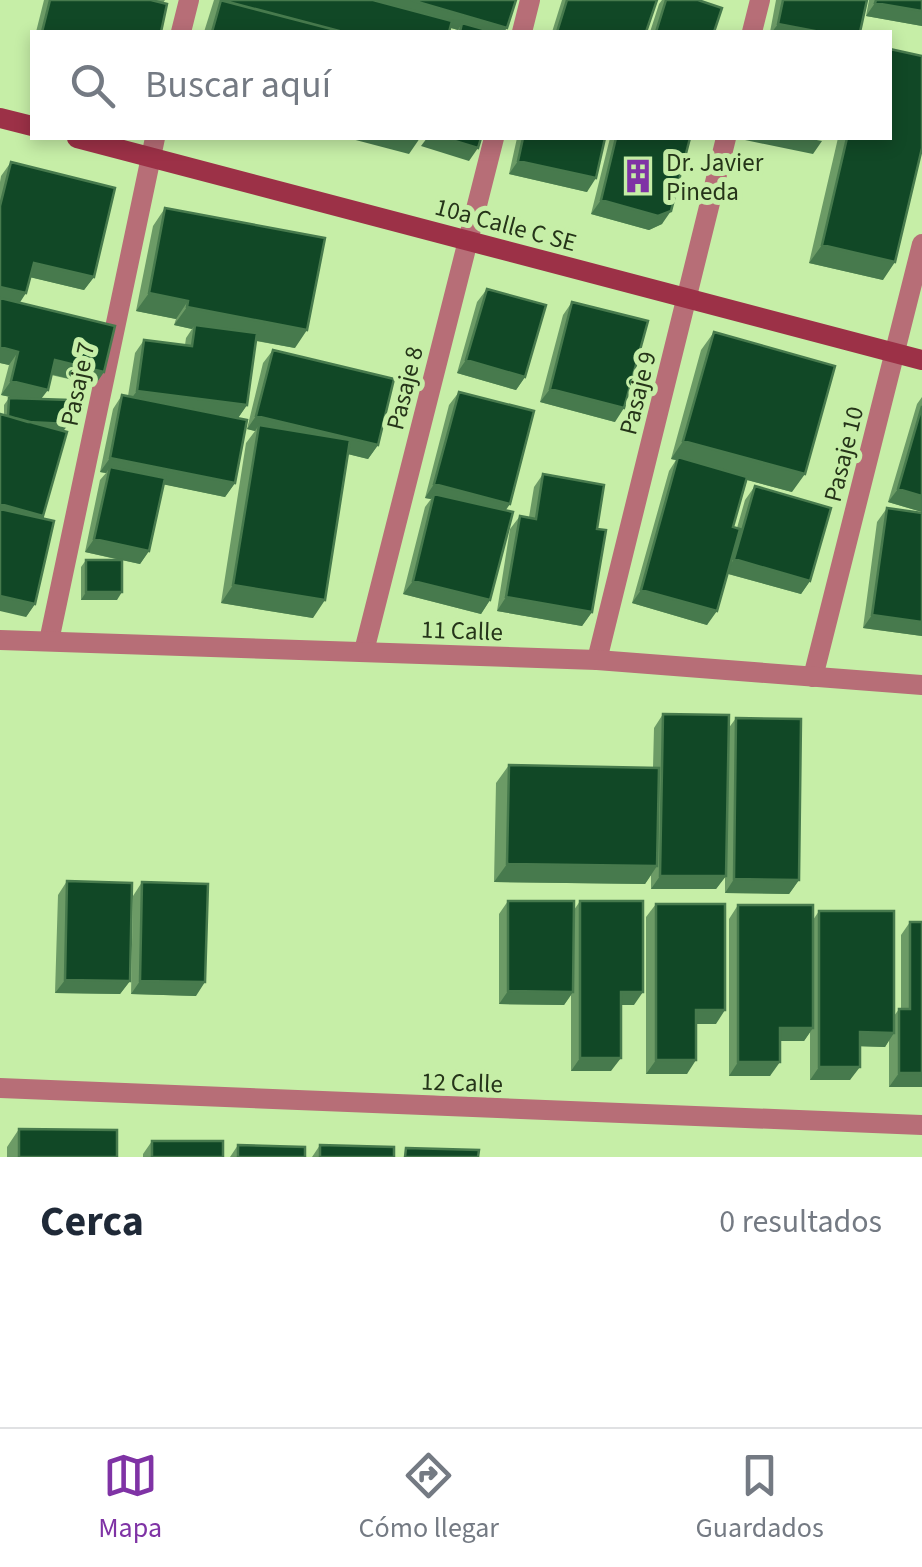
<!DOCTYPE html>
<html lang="es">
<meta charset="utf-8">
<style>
body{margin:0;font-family:"Source Sans 3",sans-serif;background:#f6f6f7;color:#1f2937}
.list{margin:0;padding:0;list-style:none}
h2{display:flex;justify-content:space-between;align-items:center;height:130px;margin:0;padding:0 40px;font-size:42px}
h2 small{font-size:32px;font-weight:400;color:#747a83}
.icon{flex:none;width:55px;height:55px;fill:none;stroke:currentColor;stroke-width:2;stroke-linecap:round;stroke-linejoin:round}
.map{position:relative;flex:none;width:922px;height:1157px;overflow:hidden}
.search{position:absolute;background:#fff;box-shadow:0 5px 15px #0003;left:30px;right:30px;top:30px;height:110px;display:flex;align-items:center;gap:25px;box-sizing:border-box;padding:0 35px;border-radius:0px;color:#747a83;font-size:38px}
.sheet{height:270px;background:#fff}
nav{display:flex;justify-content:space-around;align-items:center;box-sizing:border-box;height:140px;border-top:2px solid #e0e1e3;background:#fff;font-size:28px;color:#747a83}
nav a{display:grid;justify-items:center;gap:5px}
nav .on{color:#7f33a5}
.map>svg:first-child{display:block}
</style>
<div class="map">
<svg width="922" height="1157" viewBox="0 0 922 1157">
<rect width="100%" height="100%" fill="#c6eea7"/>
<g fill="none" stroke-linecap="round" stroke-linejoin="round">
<path stroke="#b76e77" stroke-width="20" d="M181,32L189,0
M522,32L530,0
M752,32L760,0
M49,641L155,138
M364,651L494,138
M597,660L726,138
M813,677L922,244"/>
<path stroke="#b76e77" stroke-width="20" d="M0,640L597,660L922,685
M0,1088L922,1125"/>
<path stroke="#9c3147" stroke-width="20" d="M0,118L32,126
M77,138L922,360"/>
</g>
<path fill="#6c9b66" d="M44,0H165L163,3L161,32H36Z
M214,0H516L504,32H456L458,30L451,28L449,32H204Z
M562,0H657L646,32H552Z
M662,0H698L714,32H650L659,4Z
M776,0H867L860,32H770Z
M869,0H922V26L866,16Z
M517,138H605L587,192L509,174Z
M610,138H690L662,224L649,230L591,214Z
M838,138H890L883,280L809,263Z
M11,162L94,277L84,290L30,277L19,303L104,372L95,385L51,375L41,399L69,424L63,431L41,518L35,604L26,617L4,415V405L9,398H16L1,395L9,365L0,363V182L1,176Z
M165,208L295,348L256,341L247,405L238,418L235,483L225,497L163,484L149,551L140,564L122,560L117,600H81V567L86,560H120L85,552L100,480L106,473L100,472L113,409L122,395L128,396L135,353L144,340L185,345L186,338L192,329L174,325L176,319L136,311L153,226Z
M487,289L525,377L516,390L457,373L477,302Z
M572,302L615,422L540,402L563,315Z
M714,332L792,492L747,480L733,527L737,528L745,500L755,486L810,581L801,594L728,574L707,625L632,603L669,471L676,460L671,459L701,350Z
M273,350L378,445L368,459L348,454L313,618L221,603L246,443L255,431L247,429L263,363Z
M459,392L510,504L505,510L490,600L481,614L403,594L425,507L431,499L425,498L449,405Z
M922,397V512L888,502L917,404Z
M543,474L597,529L592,612L582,626L497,611L510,529L520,516L529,517L534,487Z
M887,508L922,513V636L863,628L877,522Z
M663,714L728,729L736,718L799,880L789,894L725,893V877L716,889H651V875L645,884L494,882L496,783L509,765L653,768L654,728Z
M67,881L130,981L120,994L55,993L58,895Z
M142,882L196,996L131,994L133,896Z
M508,901L574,910L580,901L634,1005H621L611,1071H571V995L564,1005L499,1004V914Z
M656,904L716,1024H696L687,1074H646V917Z
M738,905L813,920L819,911L894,1016L899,1009H901V935L910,922L922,1087H889V1040L885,1047L860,1046L850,1080H810V1032L804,1041H780L770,1076H729V919Z
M19,1129L117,1157H7V1147Z
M152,1141L223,1157H143V1154Z
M238,1145L305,1157H230Z
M320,1145L394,1157H312Z"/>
<path fill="#477a4d" d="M366,0H411L507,28L504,32H468L462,23L458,30L364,2Z
M875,3L922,11V26L866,16Z
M778,24L820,32H772Z
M348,138H420L409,154Z
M427,138H445L478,148L469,161L421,146Z
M747,138H806L822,141L813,154L745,140Z
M518,161L596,178L587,192L509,174Z
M601,200L671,211L662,224L649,230L591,214Z
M822,245L895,262L883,280L809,263Z
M34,263L94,277L84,290L25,276Z
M0,287L26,293L17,307L0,302Z
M149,293L188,301L176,319L136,311Z
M187,307L307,330L295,348L195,329V325L192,329L174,325Z
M0,347L18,352L9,365L0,363Z
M55,360L104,372L95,385L46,373Z
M466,360L525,377L516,390L457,373Z
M11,381L48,390L38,403L1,395Z
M550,389L624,408L615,422L540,402Z
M137,391L247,405L238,418L127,404Z
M256,416L378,445L368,459L258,432L259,425L255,431L247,429Z
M8,421L69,424L63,431Z
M683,441L805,474L792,492L677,461L678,457L676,460L671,459Z
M110,458L235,483L225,497L108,473L110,467L106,473L100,472Z
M434,484L510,504L501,517L434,494L431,499L425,498Z
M898,489L922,496V512L888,502Z
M0,504L43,516L34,529L0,520Z
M94,539L149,551L140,564L85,552Z
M734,559L810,581L801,594L725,573Z
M413,581L490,600L481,614L403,594Z
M233,585L325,600L313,618L221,603Z
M641,590L717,611L707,625L632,603Z
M86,592H122L117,600H81Z
M0,596L35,604L26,617L0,611Z
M506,597L592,612L582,626L497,611Z
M872,615L922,622V636L863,628Z
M507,864L657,866L645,884L494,882Z
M660,876H726L716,889H651Z
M734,879L799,880L789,894L725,893Z
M65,980L130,981L120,994L55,993Z
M140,981L205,982L196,996L131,994Z
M508,991L573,992L564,1005L499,1004Z
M621,992H643L634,1005H611Z
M696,1010H725L716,1024H687Z
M780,1028H813L804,1041H770Z
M860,1032L894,1033L885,1047L850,1046Z
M580,1058H621L611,1071H571Z
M656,1060H696L687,1074H646Z
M738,1062H780L770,1076H729Z
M819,1067H860L850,1080H810Z
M899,1073H922V1087H889Z"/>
<path fill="#114826" stroke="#477a4d" stroke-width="2.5" d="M50,0H151L167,4L161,32H42Z
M220,0H373L452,21L449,32H343Z
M221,0L343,32H212Z
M411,0H516L507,28Z
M567,0H657L646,32H557Z
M666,0H698L722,8L714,32H656Z
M783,0H867L860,32H820L778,24Z
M876,0H922V11L875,3Z
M462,23L494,32H460Z
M890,49L922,56V148L895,262L822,245L847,138H890Z
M445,138H481L478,148Z
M523,138H605L596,178L518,161Z
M616,138H690L671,211L658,216L601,200Z
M11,162L115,188L94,277L34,263L26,293L0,287V206Z
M165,208L325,238L307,330L187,307L188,301L149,293Z
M487,289L546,305L525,377L466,360Z
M0,298L115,326L104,372L55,360L48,390L11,381L18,352L0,347Z
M572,302L648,321L624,408L550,389Z
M195,325L257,333L247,405L137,391L144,340L192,346Z
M714,332L835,366L805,474L683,441Z
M273,350L394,379L378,445L256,416Z
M459,392L534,411L510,504L434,484Z
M122,395L247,420L235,483L110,458Z
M9,398L70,400L69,424L28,422L8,416Z
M922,406V496L898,489Z
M0,414L67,432L43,516L0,504Z
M259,425L350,440L325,600L233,585Z
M678,457L747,477L733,527L740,529L717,611L641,590Z
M110,467L165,478L149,551L94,539Z
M543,474L604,485L597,529L606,530L592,612L506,597L520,516L536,519Z
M755,486L831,508L810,581L734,559Z
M434,494L513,512L490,600L413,581Z
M887,508L922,513V622L872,615Z
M0,509L54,521L35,604L0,596Z
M86,560H122V592H86Z
M663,714L729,715L726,876H660Z
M736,718L801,719L799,880L734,879Z
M509,765L659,768L657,866L507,864Z
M67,881L132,883L130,981L65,980Z
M142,882L208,884L205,982L140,981Z
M508,901H574L573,992L508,991Z
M580,901H643V992H621V1058H580Z
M656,904H725V1010H696V1060H656Z
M738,905H813V1028H780V1062H738Z
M819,911H894V1033L860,1032V1067H819Z
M910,922H922V1073H899V1009H910Z
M19,1129L117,1130V1157H19Z
M152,1141H223V1157H152Z
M238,1145L305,1147V1157H238Z
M320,1145L394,1147V1157H320Z
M406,1148L479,1150L478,1157H405Z"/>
<defs>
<g id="building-bare" transform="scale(2.7)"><path d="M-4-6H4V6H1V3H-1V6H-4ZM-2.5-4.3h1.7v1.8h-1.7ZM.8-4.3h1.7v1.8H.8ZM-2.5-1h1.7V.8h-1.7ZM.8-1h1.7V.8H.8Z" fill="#7f33a5" stroke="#c6eea7" stroke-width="2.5" paint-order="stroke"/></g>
</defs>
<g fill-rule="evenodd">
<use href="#building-bare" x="638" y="176"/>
</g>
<g text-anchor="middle" stroke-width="10" stroke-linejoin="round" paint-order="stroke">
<g font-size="25" fill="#253419" stroke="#c6eea7" text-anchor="start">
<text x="666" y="171">Dr. Javier<tspan x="666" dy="29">Pineda</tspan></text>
</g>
<g font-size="25" fill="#253419" stroke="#c6eea7">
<text transform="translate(506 224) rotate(15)" y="9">10a Calle C SE</text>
<text transform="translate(77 384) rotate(-78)" y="9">Pasaje 7</text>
<text transform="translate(404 388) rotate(-76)" y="9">Pasaje 8</text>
<text transform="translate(637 393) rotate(-76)" y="9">Pasaje 9</text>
<text transform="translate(843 454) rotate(-76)" y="9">Pasaje 10</text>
<text transform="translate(462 630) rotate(2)" y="9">11 Calle</text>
<text transform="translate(462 1082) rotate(2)" y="9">12 Calle</text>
</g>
</g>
</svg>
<div class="search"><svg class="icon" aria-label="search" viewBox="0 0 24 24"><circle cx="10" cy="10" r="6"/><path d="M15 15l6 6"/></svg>Buscar aquí</div>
</div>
<section class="sheet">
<h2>Cerca<small>0 resultados</small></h2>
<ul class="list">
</ul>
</section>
<nav>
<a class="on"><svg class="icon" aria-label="map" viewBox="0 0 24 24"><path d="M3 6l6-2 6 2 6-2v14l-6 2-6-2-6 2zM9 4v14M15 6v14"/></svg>Mapa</a>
<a><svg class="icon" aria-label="directions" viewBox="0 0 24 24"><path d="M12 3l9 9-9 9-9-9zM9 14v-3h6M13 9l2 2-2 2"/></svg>Cómo llegar</a>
<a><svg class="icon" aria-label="saved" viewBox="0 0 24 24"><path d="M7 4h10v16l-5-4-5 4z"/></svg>Guardados</a>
</nav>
